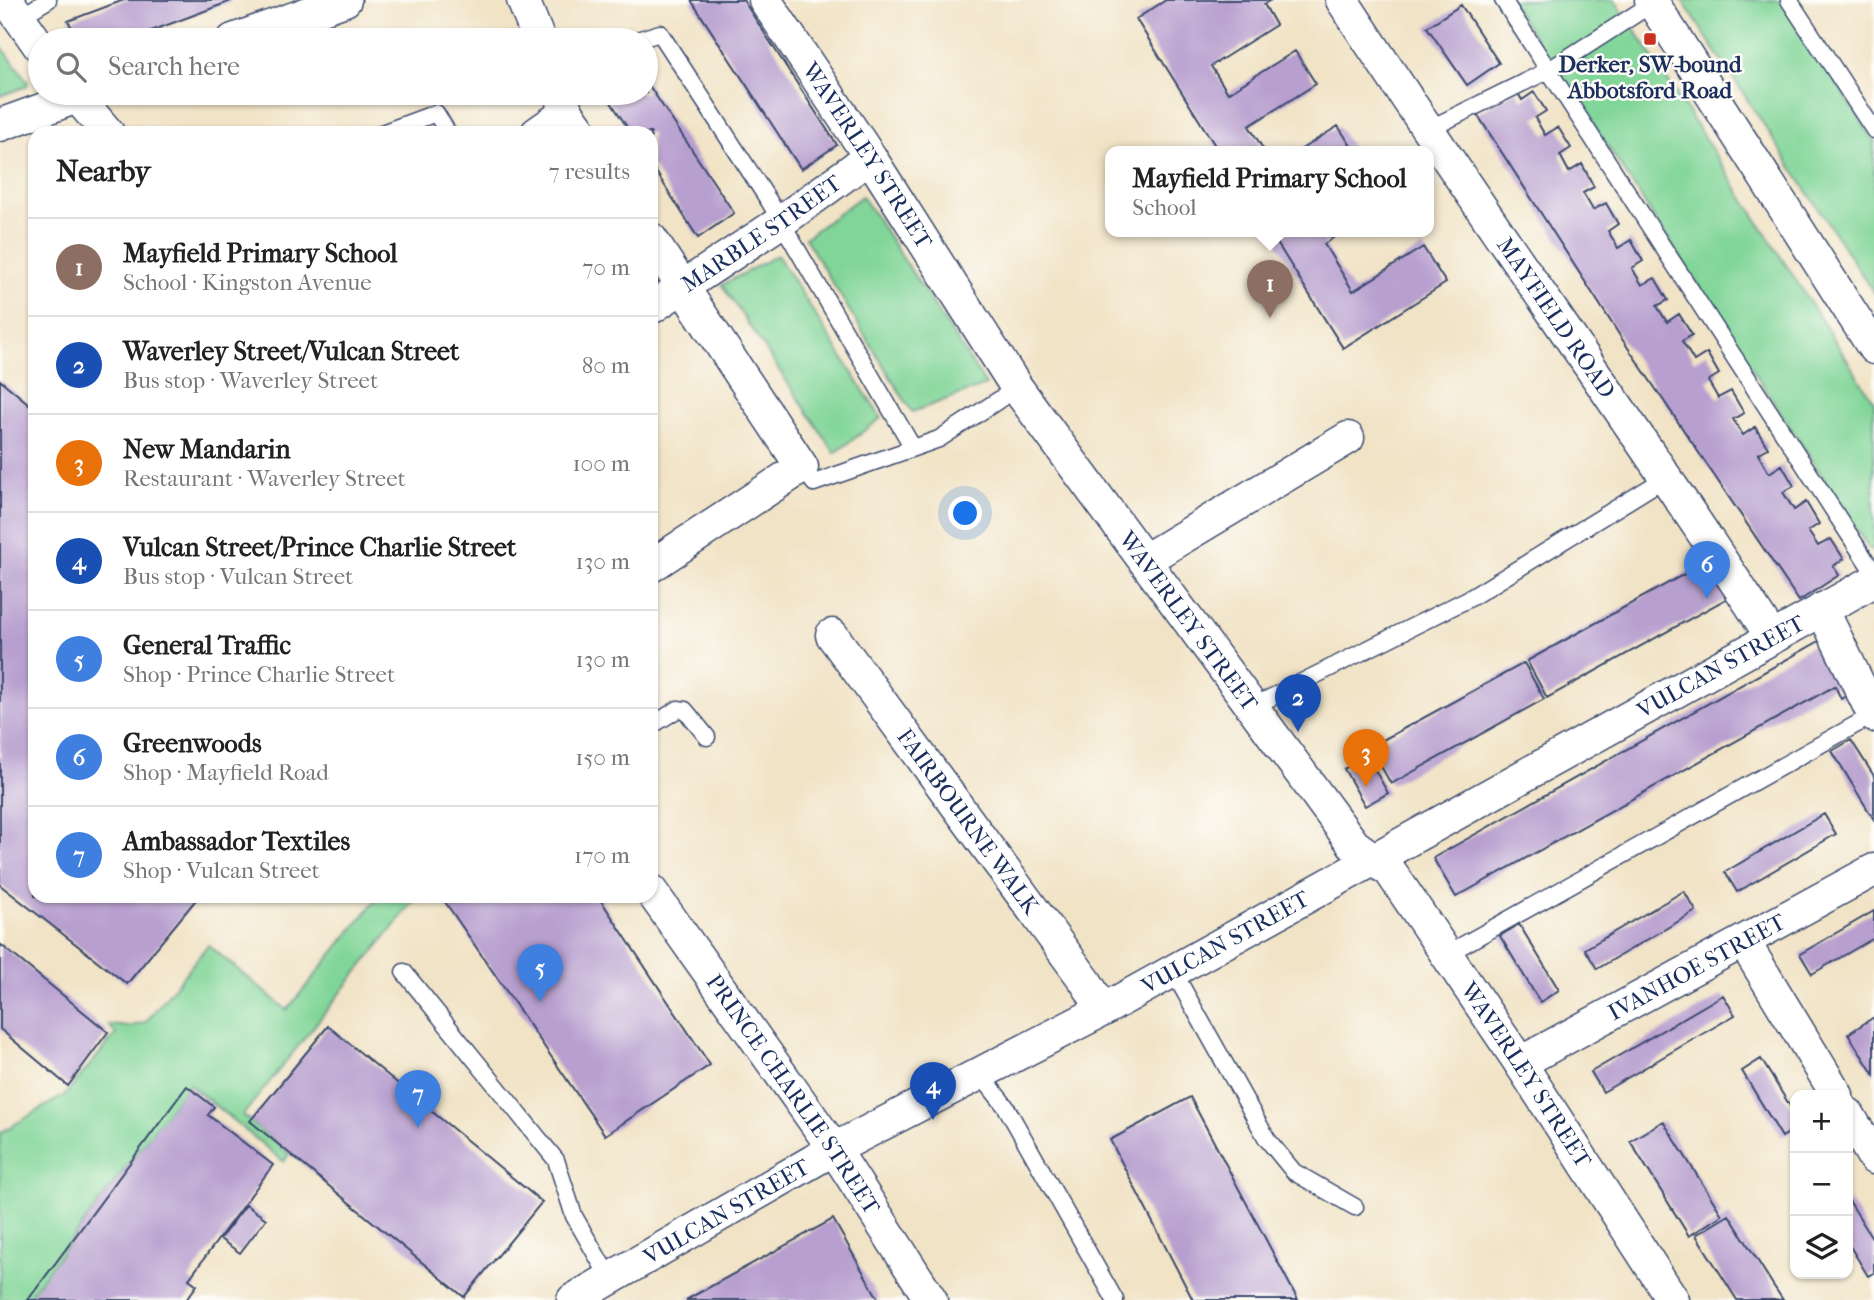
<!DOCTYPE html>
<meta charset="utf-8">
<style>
body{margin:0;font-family:"IM FELL French Canon",serif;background:#f2f2f2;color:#222}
.controls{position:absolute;right:21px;bottom:21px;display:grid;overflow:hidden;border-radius:14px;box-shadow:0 2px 5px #0004}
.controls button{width:63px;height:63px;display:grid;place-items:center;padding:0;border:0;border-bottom:2px solid #e0e0e0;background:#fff;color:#222;font:35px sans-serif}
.you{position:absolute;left:966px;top:514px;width:24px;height:24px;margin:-18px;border:5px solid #fff;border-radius:50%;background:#1a73e8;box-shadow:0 0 0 10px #1a73e833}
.badge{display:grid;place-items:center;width:46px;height:46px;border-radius:50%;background:#1a73e8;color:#fff;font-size:23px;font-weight:700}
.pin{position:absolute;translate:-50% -58px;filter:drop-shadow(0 2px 4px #0008)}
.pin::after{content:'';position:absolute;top:37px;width:24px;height:21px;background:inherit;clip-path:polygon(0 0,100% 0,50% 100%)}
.popup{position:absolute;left:1105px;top:146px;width:329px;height:91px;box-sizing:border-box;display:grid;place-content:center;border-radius:14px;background:#fff;filter:drop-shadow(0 2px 5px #0005);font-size:23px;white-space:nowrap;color:#767676}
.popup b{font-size:26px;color:#222}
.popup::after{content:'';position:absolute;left:50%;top:100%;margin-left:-14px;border:14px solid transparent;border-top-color:#fff}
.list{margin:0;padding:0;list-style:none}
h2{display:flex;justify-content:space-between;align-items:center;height:91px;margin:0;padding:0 28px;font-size:30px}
h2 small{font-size:23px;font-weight:400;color:#767676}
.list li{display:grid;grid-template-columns:46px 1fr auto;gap:21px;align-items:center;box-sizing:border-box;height:98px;padding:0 28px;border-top:2px solid #e0e0e0}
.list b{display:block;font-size:26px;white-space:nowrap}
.list p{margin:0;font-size:23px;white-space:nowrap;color:#767676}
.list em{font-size:23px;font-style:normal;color:#767676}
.icon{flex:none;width:38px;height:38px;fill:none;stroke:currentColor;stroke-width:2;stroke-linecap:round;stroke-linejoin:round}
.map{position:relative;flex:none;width:1874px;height:1300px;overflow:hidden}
.search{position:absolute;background:#fff;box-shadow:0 2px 5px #0004;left:28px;top:28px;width:630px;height:77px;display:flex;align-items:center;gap:18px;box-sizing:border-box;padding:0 24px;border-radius:38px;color:#767676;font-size:26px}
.panel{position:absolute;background:#fff;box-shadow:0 2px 5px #0004;left:28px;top:126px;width:630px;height:777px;border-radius:21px}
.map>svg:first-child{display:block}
</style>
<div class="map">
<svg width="1874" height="1300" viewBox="0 0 1874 1300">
<rect width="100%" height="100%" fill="#fdfcf7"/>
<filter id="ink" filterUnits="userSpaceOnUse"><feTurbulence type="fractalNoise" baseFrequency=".0143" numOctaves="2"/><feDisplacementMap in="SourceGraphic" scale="14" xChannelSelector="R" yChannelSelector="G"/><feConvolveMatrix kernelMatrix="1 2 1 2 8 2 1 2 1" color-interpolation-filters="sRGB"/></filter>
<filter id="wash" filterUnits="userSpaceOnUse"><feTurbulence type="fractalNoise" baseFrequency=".00686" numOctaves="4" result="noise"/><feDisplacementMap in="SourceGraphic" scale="28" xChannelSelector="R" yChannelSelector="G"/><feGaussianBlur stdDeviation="1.57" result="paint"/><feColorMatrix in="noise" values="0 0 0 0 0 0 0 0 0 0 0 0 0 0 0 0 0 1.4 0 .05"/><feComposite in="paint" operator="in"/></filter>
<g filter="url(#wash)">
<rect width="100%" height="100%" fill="#f1e3c6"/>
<path fill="#81d598" stroke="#4e827b" stroke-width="2" d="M1510,0H1615L1625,16L1552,65Z
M1682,0H1783L1874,141V293Z
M1632,25L1874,402V547L1870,550L1560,73Z
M0,44L28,82L27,86L0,96Z
M862,196L986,385L912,412L805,238Z
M777,255L881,418L835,453L722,285Z
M379,896H418L243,1115L289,1153L284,1162L189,1084L26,1300H0V1133L66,1094L116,1034L109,1025L129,1027L146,1022L208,945L287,1010Z"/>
<g id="blocks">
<path fill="#b79fcf" d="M124,0H234L127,40H79L68,21Z
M691,0H743L837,145L801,169Z
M1166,0H1271L1264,4L1276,25L1211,66L1228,93L1295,51L1316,84L1249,126L1265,152H1219L1136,19Z
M1461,5L1499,63L1467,85L1427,27Z
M646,81L734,213L698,238L651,164V133H631L605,93H646Z
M1516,90L1522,100L1534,92L1546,111L1535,118L1545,135L1558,127L1571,148L1560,155L1569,172L1582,164L1594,187L1583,193L1593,210L1606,203L1618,224L1608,231L1614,241L1618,248L1631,240L1643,261L1632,268L1642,285L1655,278L1668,300L1657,306L1667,322L1679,314L1692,335L1682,341L1694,361L1707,353L1719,374L1708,381L1718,398L1731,391L1744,413L1733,419L1743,435L1755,427L1768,448L1758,454L1769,473L1782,465L1794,486L1783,492L1794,510L1806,502L1819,524L1808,531L1818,546L1831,539L1844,559L1833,566L1839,575L1799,601L1622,339L1477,114Z
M1338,126L1355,152H1297Z
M1270,232H1342L1324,244L1353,291L1423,247L1446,283L1343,348Z
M0,380L35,409V896H199L127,984L0,885Z
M1706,562L1728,598L1547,698L1527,661Z
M1823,639L1855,690L1841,699L1835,686L1456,897L1433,858Z
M1524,663L1544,699L1391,784L1370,747Z
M1851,740L1874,776V820L1832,751Z
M1367,756L1388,793L1365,806L1344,769Z
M1824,814L1836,834L1737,892L1725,872Z
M1684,891L1696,911L1597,969L1585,949Z
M441,896H598L710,1065L605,1135Z
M1874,911V938L1812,974L1800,954Z
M1519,924L1559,990L1540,1002L1500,936Z
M0,944L108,1032L68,1086L0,1029Z
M1723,995L1735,1015L1603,1092L1591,1072Z
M1874,1017V1075L1848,1034Z
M328,1026L542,1202L464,1297L250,1121Z
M1761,1059L1795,1114V1129L1782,1137L1742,1071Z
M187,1086L214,1107L208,1115L273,1165L189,1279L197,1285L186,1300H28Z
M1190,1097L1298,1300H1193L1110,1140Z
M1663,1121L1722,1215L1689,1236L1630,1141Z
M1848,1199L1874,1241V1273L1868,1276L1848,1243Z
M246,1205L266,1219L240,1253L220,1239Z
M1729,1215L1773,1285L1783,1300H1737L1696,1235Z
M833,1219L879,1300H686Z"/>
</g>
</g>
<g filter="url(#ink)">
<use href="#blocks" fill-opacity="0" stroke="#3b4a6e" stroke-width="2"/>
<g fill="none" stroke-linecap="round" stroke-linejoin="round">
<g stroke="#3b4a6e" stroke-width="19">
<path id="service" d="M1503,0L1874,573
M1789,0L1874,130
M20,17L48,0
M637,40L660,33L769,201L912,446
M1427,130L1549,70L1656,1
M382,133L436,113L448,133
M802,467L814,483L939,439L1017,388
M1252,707L1472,597L1667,477
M651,726L678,709L685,710L707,737
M1447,954L1873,715
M1173,971L1267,1139L1294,1172L1355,1207
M404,972L556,1160L574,1216L610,1279
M980,1074L1006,1107L1115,1300"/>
</g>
<g stroke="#3b4a6e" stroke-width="35">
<g id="minor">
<path d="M7,0L40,47"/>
<path d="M523,0L539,40"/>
<path id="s1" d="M765,0L870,157L1017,388L1354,845L1390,871L1520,1063L1673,1300"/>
<path id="s2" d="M1342,0C1481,214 1632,421 1771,636"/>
<path d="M1651,0L1874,348"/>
<path d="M233,40L345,0"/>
<path d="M74,93L108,133"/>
<path d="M560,93L567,112L582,133"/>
<path d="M0,125L88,93"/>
<path d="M537,133L567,112"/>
<path d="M651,239L802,467L651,566"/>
<path id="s3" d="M651,308L779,223L870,157"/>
<path d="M1145,560L1348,438"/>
<path d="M1822,609L1874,716"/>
<path id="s4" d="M832,635L1086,982L1103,1010"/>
<path id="s5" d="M651,891L834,1149L931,1300"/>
<path d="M1744,942L1837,1095"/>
<path id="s6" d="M1520,1063L1874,870"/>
<path d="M1848,1114L1874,1158"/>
<path id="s7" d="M573,1300L834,1149L1103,1010L1874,581"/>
</g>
</g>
<use href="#service" stroke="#fff" stroke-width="16"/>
<use href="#minor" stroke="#fff" stroke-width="32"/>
</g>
</g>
<rect fill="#c8321e" stroke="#fdfcf7" stroke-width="2.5" x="1643" y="32" width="14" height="14" rx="3.5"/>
<g text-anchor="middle" stroke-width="5" stroke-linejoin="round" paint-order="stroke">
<g font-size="23" font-weight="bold" fill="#1b2f5e" stroke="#fdfcf7">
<text x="1650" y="72">Derker, SW-bound<tspan x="1650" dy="26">Abbotsford Road</tspan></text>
</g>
<g font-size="23" fill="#1b2f5e" stroke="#fdfcf7">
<text dy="8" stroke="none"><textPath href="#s1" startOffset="186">WAVERLEY STREET</textPath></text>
<text dy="8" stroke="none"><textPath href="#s3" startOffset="133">MARBLE STREET</textPath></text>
<text dy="8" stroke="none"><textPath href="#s2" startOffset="383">MAYFIELD ROAD</textPath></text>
<text dy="8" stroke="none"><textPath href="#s1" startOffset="752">WAVERLEY STREET</textPath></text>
<text dy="8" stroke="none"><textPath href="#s7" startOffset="1311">VULCAN STREET</textPath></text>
<text dy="8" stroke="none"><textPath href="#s4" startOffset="231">FAIRBOURNE WALK</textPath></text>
<text dy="8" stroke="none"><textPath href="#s7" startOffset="744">VULCAN STREET</textPath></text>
<text dy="8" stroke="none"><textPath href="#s6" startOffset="201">IVANHOE STREET</textPath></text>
<text dy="8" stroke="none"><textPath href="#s1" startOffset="1320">WAVERLEY STREET</textPath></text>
<text dy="8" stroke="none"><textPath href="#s5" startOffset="248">PRINCE CHARLIE STREET</textPath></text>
<text dy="8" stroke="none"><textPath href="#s7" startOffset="177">VULCAN STREET</textPath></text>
</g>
</g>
</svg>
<div class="controls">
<button>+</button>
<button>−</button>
<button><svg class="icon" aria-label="layers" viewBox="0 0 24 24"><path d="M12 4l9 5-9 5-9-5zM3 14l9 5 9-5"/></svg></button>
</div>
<div class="you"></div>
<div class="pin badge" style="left:1270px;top:318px;background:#8d6e63">1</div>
<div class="popup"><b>Mayfield Primary School</b>School</div>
<div class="pin badge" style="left:1298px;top:732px;background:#1a4fb4">2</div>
<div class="pin badge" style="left:1366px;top:787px;background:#e8710a">3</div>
<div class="pin badge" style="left:933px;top:1120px;background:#1a4fb4">4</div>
<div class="pin badge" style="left:540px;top:1002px;background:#3f7fe0">5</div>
<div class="pin badge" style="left:1707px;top:599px;background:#3f7fe0">6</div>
<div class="pin badge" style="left:418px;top:1128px;background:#3f7fe0">7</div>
<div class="search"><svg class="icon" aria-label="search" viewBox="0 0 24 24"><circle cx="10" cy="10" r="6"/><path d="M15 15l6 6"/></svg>Search here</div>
<section class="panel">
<h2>Nearby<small>7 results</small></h2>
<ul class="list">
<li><span class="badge" style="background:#8d6e63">1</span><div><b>Mayfield Primary School</b><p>School · Kingston Avenue</p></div><em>70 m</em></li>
<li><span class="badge" style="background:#1a4fb4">2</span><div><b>Waverley Street/Vulcan Street</b><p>Bus stop · Waverley Street</p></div><em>80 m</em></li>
<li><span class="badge" style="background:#e8710a">3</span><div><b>New Mandarin</b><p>Restaurant · Waverley Street</p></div><em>100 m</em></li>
<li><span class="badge" style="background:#1a4fb4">4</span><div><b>Vulcan Street/Prince Charlie Street</b><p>Bus stop · Vulcan Street</p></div><em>130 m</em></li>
<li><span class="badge" style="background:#3f7fe0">5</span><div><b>General Traffic</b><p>Shop · Prince Charlie Street</p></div><em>130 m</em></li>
<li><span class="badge" style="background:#3f7fe0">6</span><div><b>Greenwoods</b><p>Shop · Mayfield Road</p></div><em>150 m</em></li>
<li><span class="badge" style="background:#3f7fe0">7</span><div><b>Ambassador Textiles</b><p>Shop · Vulcan Street</p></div><em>170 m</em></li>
</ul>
</section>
</div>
